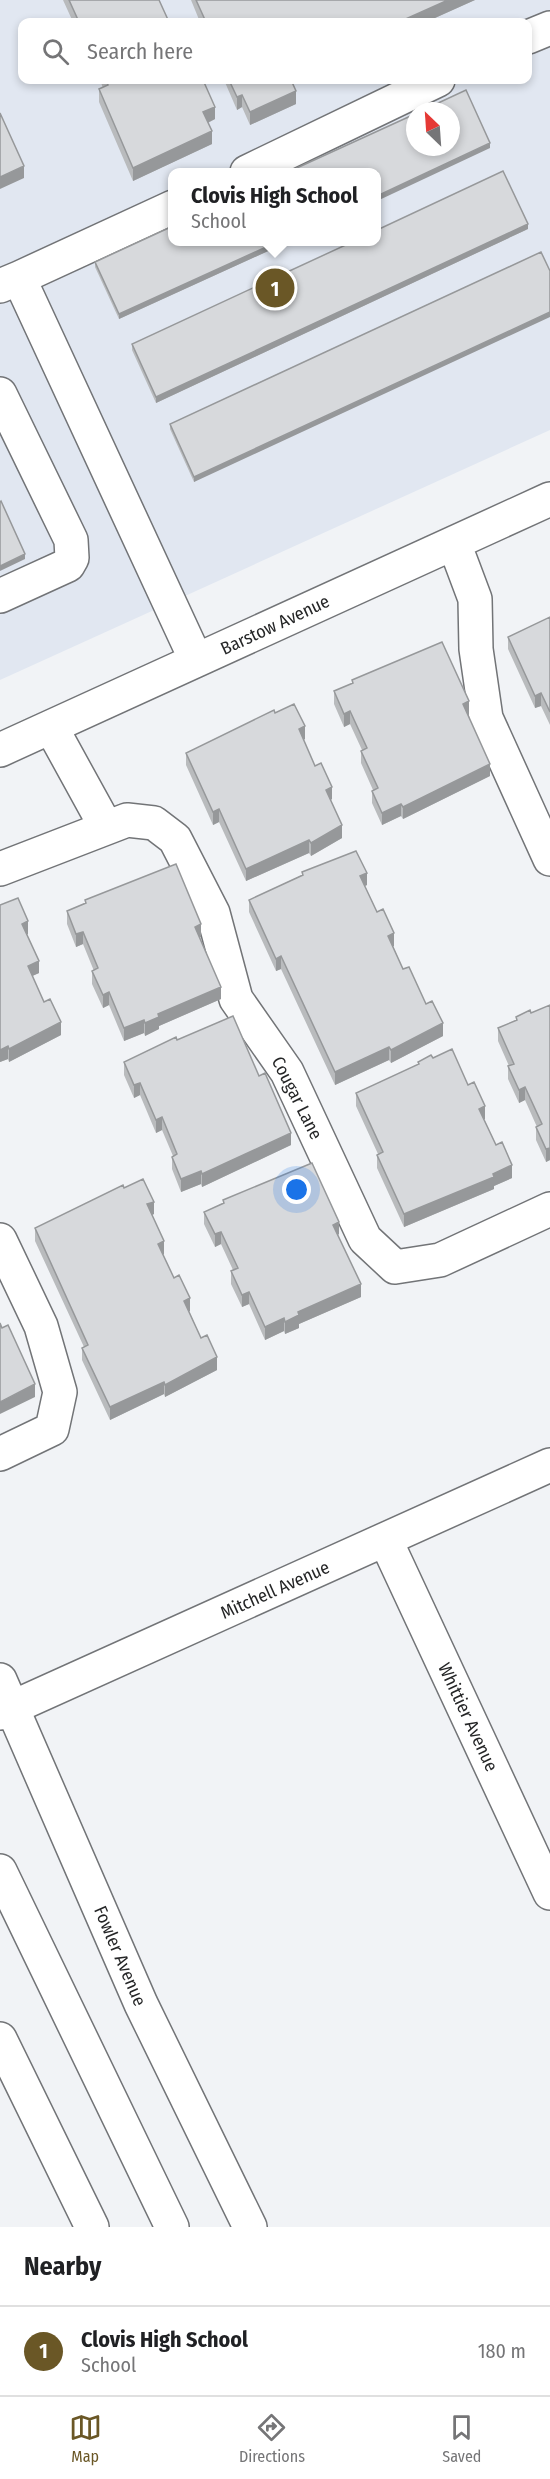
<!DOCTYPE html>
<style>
body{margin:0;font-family:"Fira Sans Condensed",sans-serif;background:#f6f6f6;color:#202124}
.compass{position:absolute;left:406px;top:102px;width:54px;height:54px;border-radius:50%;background:#fff;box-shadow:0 3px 9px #0003;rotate:335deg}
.you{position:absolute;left:297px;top:1190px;width:21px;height:21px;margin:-15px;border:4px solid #fff;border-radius:50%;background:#1a73e8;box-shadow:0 0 0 9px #1a73e833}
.badge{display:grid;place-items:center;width:39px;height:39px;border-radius:50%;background:#6a5726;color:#fff;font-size:20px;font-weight:700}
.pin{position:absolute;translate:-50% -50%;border:3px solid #fff;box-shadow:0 2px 6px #0006}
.popup{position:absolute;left:168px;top:168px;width:213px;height:78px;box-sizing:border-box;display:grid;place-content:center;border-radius:12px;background:#fff;filter:drop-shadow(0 2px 4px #0005);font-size:20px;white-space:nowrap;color:#757577}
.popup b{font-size:22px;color:#202124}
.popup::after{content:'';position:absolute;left:50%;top:100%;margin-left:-12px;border:12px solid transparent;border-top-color:#fff}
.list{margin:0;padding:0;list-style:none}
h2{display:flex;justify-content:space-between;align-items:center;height:78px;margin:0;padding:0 24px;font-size:26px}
h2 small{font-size:20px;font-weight:400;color:#757577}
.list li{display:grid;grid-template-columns:39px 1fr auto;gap:18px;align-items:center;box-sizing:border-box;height:90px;padding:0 24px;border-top:2px solid #e0e0e0}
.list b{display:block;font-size:22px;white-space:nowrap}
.list p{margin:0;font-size:20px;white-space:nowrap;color:#757577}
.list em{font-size:20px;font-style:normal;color:#757577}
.icon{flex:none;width:33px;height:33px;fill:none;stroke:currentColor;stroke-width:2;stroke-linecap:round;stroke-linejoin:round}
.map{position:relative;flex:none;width:550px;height:2227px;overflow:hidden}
.search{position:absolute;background:#fff;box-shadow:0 3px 9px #0003;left:18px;right:18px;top:18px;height:66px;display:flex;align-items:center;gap:15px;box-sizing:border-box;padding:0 21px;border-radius:12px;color:#757577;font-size:22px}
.sheet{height:168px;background:#fff}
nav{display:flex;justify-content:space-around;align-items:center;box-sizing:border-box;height:84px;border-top:2px solid #e0e0e0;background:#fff;font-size:16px;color:#757577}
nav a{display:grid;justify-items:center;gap:3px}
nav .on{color:#6a5726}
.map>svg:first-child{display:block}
</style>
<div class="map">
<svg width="550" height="2227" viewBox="0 0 550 2227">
<rect width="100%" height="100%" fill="#f1f3f6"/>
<path fill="#e1e7f1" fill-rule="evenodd" d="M0,0H550V430L0,680ZM22,22H528V80H22ZM415,111H451V147H415ZM173,172H377V242H173Z"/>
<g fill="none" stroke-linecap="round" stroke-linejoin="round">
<g stroke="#727477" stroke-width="36">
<path id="minor" d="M528,37L550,28
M247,172L438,80
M19,278L173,207
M0,286L19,278L196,660
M0,394L71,540L72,558L68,565L0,596
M454,543L475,599L476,649L486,718L550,859
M51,727L106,827
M0,750L550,499
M0,869L127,820L154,823L175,839L213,913L236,999L287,1072L365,1239L395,1267L440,1260L550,1209
M0,1240L41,1326L60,1392L52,1429L0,1454
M386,1541L550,1893
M0,1680L141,2004L250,2227
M0,1713L550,1465"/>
</g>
<g stroke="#727477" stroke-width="36">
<path id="major" d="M0,1871L172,2227
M0,2039L92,2227"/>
</g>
<use href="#minor" stroke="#fff" stroke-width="33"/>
<use href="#major" stroke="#fff" stroke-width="33"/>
</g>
<path fill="#b9bbbd" d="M63,0H159L169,22H73Z
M191,0H475L426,22H200Z
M100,80H203L215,119L208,123L212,144L133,181L99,102V89L103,88Z
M224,80H302L293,84L296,104L250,125L242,107L237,110Z
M528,229L156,403L132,350V344Z
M173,242H288L119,319L95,267V262Z
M541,252L194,482L170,429V424Z
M550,617V725L541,706L535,708L508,649V637Z
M352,680L469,714L468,715L490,776L403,819L401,816L382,825L372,803V791L373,790L361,763V751L362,750L350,724L344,727L334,704V691L352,684Z
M275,713L305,739L303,740L315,766L332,799L331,800L342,838L311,856L309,853L246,881L219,822L213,825L186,765V753Z
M302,872L367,885L365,886L377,912L394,946H393L403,969L426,1004L443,1036L391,1063L389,1060L335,1085L281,969L276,971L249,912V900L302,875Z
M85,900L201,937H200L221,999L159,1026V1029L145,1036L144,1033L124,1041L109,1005L103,1008L92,984V971H94L83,944L76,947L67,924V911L85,903Z
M0,905L28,934H27L39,973L32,976L44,1002L61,1035L9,1062L8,1059L0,1062Z
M550,1005V1160L546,1162L536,1140V1127H537L525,1100L519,1103L508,1079V1066H509L498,1041V1028L516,1020V1017L531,1013Z
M177,1040L259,1076L291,1145L202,1187L201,1184L181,1192L172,1169V1157L173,1156L162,1130L156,1133L140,1095L134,1098L124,1075V1062Z
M433,1058L468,1085L485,1119H484L496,1145L512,1178L494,1186V1189L404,1227L377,1168V1155L378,1154L356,1106V1093L418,1065V1062Z
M124,1188L154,1214L152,1215L164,1254L163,1255L190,1311H189L201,1338L217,1370L165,1397L164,1394L110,1420L82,1360V1348L84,1347L35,1241V1228Z
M223,1200L339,1234L338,1235L361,1297L299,1324V1328L285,1334L284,1331L265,1340L249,1304L242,1307L231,1284V1271L233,1270L221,1244L215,1247L204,1224V1212L223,1203Z"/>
<path fill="#96989a" d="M448,0H475L426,22H399Z
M288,80H302L288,86Z
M296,91V104L250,125V112Z
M242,95V107L237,110V97Z
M215,107V119L203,125V112Z
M212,131V144L133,181V168Z
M490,143V148L377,201V196Z
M24,166V178L0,189V177Z
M528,224V229L156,403V397Z
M277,242H288L119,319V314Z
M550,312V317L194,482V477Z
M25,554V559L0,571V566Z
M541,693V706L535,708V696Z
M469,701V714L463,717V704Z
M350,711V724L344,727V714Z
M305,726V739L299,742V729Z
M490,764V776L403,819V807Z
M332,787V799L326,802V790Z
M401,804V816L382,825V813Z
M219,809V822L213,825V812Z
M342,825V838L311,856V843Z
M309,840V853L246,881V869Z
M367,873V885L360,888V876Z
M28,921V934L22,937V924Z
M201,924V937L195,940V927Z
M83,932V944L76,947V934Z
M394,933V946L388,949V936Z
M281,956V969L276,971V959Z
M39,961V973L28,978V966Z
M221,987V999L159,1026V1029L145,1036V1023L158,1014Z
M109,992V1005L103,1008V995Z
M144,1020V1033L124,1041V1028Z
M61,1022V1035L9,1062V1049Z
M443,1023V1036L391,1063V1050Z
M8,1046V1059L0,1062V1050Z
M389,1047V1060L335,1085V1072Z
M140,1083V1095L134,1098V1085Z
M525,1087V1100L519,1103V1090Z
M485,1106V1119L479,1121V1109Z
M162,1117V1130L156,1133V1120Z
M291,1133V1145L202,1187V1174Z
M550,1148V1160L546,1162V1149Z
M512,1165V1178L494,1186V1189L404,1227V1214Z
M201,1171V1184L181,1192V1179Z
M154,1202V1214L147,1217V1204Z
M339,1222V1234L333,1237V1225Z
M221,1232V1244L215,1247V1234Z
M164,1241V1254L158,1257V1244Z
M361,1284V1297L299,1324V1328L285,1334V1322L298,1312Z
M249,1292V1304L242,1307V1295Z
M190,1298V1311L184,1314V1301Z
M284,1318V1331L265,1340V1327Z
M217,1357V1370L165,1397V1385Z
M164,1382V1394L110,1420V1407Z
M35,1384V1397L0,1414V1402Z"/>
<path fill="#d7d9dc" stroke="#96989a" stroke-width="1.5" d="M69,0H159L169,22H79Z
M196,0H448L399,22H206Z
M105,80H203L215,107L203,112L212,131L133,168L99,89L108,85Z
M229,80H291L296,91L250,112L242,95L237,97Z
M466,90L490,143L377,196V172H288L415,114V147H451V111H421Z
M0,113L24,166L0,177Z
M503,171L528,224L156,397L132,344L352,242H377V230Z
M173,226V242H277L119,314L95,262Z
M541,252L550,271V312L194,477L170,424Z
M1,501L25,554L0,566V502Z
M550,617V712L541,693L535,696L508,637Z
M442,642L469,701L463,704L490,764L403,807L401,804L382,813L372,791L378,788L361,751L367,748L350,711L344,714L334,691L353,683L352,680Z
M294,704L305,726L299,729L315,766L321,763L332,787L326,790L342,825L311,843L309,840L246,869L219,809L213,812L186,753L274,710L275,713Z
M356,851L367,873L360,876L377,912L383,909L394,933L388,936L403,969L409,967L426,1004L432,1001L443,1023L391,1050L389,1047L335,1072L281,956L276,959L249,900L303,875L302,872Z
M176,864L201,924L195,927L221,987L158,1014L159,1017L145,1023L144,1020L124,1028L109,992L103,995L92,971L98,968L83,932L76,934L67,911L86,903L85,900Z
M18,898L28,921L22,924L39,961L28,966L44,1002L50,999L61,1022L9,1049L8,1046L0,1050V905Z
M550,1005V1148L546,1149L536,1127L542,1124L525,1087L519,1090L508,1066L514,1064L498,1028L517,1020L516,1017L530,1010L531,1013Z
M233,1016L259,1076L265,1073L291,1133L202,1174L201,1171L181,1179L172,1157L177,1154L162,1117L156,1120L140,1083L134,1085L124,1062L176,1037L177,1040Z
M452,1049L468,1085L474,1082L485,1106L479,1109L496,1145L502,1142L512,1165L493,1174L494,1177L404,1214L377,1155L383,1152L356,1093L419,1064L418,1062L431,1055L433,1058Z
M312,1163L339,1222L333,1225L361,1284L298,1312L299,1315L285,1322L284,1318L265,1327L249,1292L242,1295L231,1271L238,1268L221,1232L215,1234L204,1212L224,1203L223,1200Z
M143,1179L154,1202L147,1204L164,1241L158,1244L174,1278L179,1275L190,1298L184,1301L201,1338L207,1335L217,1357L165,1385L164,1382L110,1407L82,1348L88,1345L35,1228L123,1185L124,1188Z
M0,1323L2,1328L8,1325L35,1384L0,1402Z"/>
<g text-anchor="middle" stroke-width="5" stroke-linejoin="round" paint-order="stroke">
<g font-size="18" fill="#252627" stroke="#fff">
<text transform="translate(275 625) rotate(-25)" y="6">Barstow Avenue</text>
<text transform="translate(297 1098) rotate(63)" y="6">Cougar Lane</text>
<text transform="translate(275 1590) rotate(-24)" y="6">Mitchell Avenue</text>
<text transform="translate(468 1717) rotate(65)" y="6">Whittier Avenue</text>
<text transform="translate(120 1956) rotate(67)" y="6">Fowler Avenue</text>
</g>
</g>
</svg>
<svg class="compass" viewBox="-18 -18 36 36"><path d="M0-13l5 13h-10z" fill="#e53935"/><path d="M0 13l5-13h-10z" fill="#757577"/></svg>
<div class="you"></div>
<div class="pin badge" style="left:275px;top:288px">1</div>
<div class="popup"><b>Clovis High School</b>School</div>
<div class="search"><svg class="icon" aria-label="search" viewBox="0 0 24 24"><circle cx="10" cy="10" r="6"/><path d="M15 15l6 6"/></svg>Search here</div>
</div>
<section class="sheet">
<h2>Nearby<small></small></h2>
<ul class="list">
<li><span class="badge">1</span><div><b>Clovis High School</b><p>School</p></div><em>180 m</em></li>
</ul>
</section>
<nav>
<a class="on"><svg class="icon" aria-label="map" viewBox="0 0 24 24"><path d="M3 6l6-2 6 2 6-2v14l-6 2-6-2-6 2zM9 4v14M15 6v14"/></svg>Map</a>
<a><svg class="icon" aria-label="directions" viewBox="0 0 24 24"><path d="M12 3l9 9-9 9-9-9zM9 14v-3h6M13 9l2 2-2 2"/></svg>Directions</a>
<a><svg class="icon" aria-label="saved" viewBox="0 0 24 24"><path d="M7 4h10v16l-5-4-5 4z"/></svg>Saved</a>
</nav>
